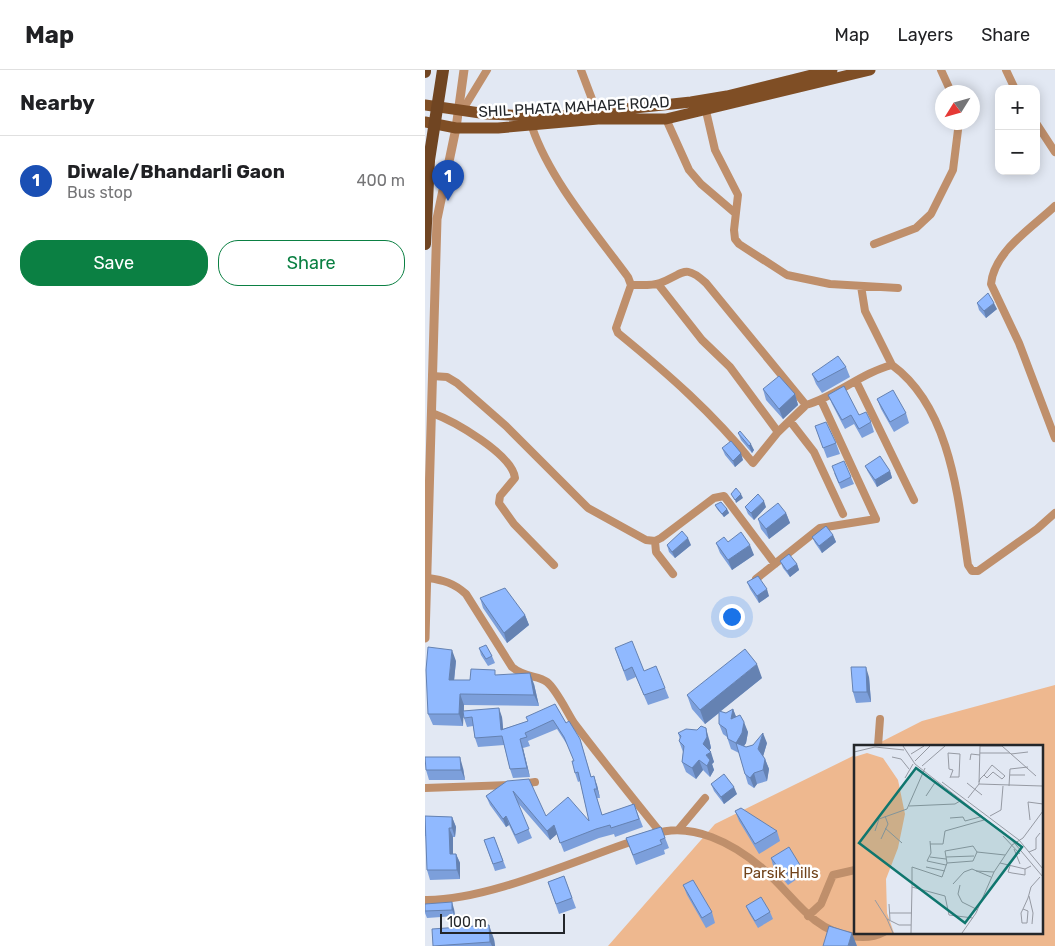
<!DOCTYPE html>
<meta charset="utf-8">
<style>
body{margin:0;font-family:Rubik,sans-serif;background:#f2f2f2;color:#202124}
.controls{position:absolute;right:15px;top:15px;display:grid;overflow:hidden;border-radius:10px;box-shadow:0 2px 12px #0003}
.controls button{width:45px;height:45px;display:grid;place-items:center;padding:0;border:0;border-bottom:1px solid #e0e0e0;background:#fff;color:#202124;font:25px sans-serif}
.compass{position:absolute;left:510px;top:15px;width:45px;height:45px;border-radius:50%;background:#fff;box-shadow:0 2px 12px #0003;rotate:233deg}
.scale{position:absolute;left:15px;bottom:12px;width:125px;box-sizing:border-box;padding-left:5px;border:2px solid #23262a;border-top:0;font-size:14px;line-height:18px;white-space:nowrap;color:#23262a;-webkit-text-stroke:4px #fff;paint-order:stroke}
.you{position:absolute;left:306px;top:546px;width:18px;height:18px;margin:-12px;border:4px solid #fff;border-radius:50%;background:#1a73e8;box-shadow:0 0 0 8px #1a73e833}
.badge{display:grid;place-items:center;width:32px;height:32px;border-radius:50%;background:#0b8043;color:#fff;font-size:16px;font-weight:700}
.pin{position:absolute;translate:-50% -41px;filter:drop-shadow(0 1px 2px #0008)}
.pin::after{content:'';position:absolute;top:26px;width:18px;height:15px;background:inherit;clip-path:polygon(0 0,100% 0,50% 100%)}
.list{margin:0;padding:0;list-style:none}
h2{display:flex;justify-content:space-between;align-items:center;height:65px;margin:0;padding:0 20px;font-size:21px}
h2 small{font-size:16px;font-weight:400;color:#757577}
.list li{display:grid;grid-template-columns:32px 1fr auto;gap:15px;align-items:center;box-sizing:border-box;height:90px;padding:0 20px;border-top:1px solid #e0e0e0}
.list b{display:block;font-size:19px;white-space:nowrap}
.list p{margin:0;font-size:16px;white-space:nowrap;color:#757577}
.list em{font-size:16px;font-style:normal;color:#757577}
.actions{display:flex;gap:10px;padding:15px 20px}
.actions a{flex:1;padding:11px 0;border:1px solid #0b8043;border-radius:20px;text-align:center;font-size:18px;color:#0b8043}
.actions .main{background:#0b8043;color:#fff}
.map{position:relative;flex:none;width:630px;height:876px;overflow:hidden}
header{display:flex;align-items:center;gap:30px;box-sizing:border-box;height:70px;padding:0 25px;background:#fff;border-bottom:1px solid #e0e0e0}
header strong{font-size:24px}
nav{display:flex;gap:28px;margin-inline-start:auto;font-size:18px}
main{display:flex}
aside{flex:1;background:#fff}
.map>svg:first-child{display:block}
</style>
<header>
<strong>Map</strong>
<nav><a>Map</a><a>Layers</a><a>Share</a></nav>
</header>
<main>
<aside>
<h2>Nearby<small></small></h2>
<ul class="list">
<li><span class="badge" style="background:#1a4fb4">1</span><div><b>Diwale/Bhandarli Gaon</b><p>Bus stop</p></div><em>400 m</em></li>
</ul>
<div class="actions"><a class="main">Save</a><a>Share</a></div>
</aside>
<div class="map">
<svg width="630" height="876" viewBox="0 0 630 876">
<rect width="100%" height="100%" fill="#e2e8f3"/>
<path fill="#eeb88f" d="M630,615V876H183L290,754L430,685V862H616V676H448L497,651Z"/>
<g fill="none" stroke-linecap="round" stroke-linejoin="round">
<path stroke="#bf8f6b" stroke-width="8" d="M156,0L173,45
M516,0L526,22
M581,0L590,19
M37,41L62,0
M281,41L290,80L313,125L309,160L310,169L314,174L362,205L405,214L473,218
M241,49L264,100L276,114L310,143
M611,53L630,82
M107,57C125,110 170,162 203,207L206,215
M630,136C608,157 569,181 566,214L594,273L630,368
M449,174L491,158L506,144L528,100L534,52
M233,214L277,270L305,297L353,362
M436,216L440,241L467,295
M7,306L22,307L32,313L81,356L163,438L221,470L230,471L236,468L289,428L299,426L350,494
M431,311L489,430
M381,335L353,362L328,393C288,343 242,303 193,263L191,258L206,215C215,215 227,216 235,213C259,204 259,193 281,213L381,335C412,326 436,303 467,295C526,338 533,428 543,495L547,501H553L612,459L630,443
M7,343C29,351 87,384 90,408L75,426L74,433L89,454L129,495
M365,351L389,382L418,444
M230,471L231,482L248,504
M3,508C18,510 29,513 41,524L87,597C100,608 113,605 122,612C131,619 142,642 149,653C177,690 206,726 235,762
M331,509L395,458L451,449L396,330
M453,676L455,649
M97,714L110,712
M0,718L85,715
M254,759L280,728
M229,764C267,751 309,774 337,798C367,823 385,860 426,866C438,868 448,868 459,862
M0,830C62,831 151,790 211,770
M383,846L396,834L408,805L430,800"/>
<path stroke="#bf8f6b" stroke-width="9" d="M0,568L12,149L31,58L39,0"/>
<path stroke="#7f4e25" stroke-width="11" d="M0,35L62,44L125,47L266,32L302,26L407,0
M0,52L31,58H73L173,49H241L445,0"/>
<path stroke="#704522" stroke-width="12" d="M0,2V0
M0,174L4,90"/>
<path stroke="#704522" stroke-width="12" d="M4,90L18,0"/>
</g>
<path fill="#7c9fdb" d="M552,233L572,239L561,248L554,240Z
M421,297L425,307L397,323L391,314L387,304Z
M338,319L370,324L373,335L358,349L341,330Z
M403,325L446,352L449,362L437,368L429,354L420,359L407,334Z
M452,329L481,343L484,353L469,362L456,339Z
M390,356L411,373L415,384L402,388Z
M313,363L329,380L327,383L316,370Z
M297,378L318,390L310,397L300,385Z
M440,396L465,401L467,408L452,417L443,402Z
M409,403L426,407L429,414L416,419Z
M290,435L302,439L304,443L299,447L292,439Z
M320,437H341L329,450L323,444Z
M361,443L365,453L344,469L336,459L333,449Z
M408,465L411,472L397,483L390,473L387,467Z
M303,472L329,485L307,500L295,483L291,473Z
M242,475H266L250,488L244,482Z
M355,491L372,494L374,500L365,507L358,498Z
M322,512L344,526L334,533L325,519Z
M55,528L100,545L104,555L82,573L58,538Z
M54,578L67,586L70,593L63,596L56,585Z
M190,578L240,618L244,628L223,635L211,607L202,611Z
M31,591L29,610H45L72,605L109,614L114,636L39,635V641L77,647L78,659L103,651L130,634L141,653L155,669L166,706L172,715L175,728H172L177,745L209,734L218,757L190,767L189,764L174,768L139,782L132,764L125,770L92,732L107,768L93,774L84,755L81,757L65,735L61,726L82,711L121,746L164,751L155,711L153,712L150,703L149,691L143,676L132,659L103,671L105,676L98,678L105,707L88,708L85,699L79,675L53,677L50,668L48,656L42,657L38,645V656L8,655L3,644Z
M444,607L446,632L431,633L428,622Z
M337,608L295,641L301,643L308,639L311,647L323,662L321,673L319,676L321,677L342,673L338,686L340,689L344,699L342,711L332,714L329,718L323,714L320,704L314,683L306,679L302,667L298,664L294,654V643L280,654L267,639L262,625Z
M253,663L284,669L286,678L284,680L289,692L287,694L289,700L285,707L278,700L271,709L261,702L257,692L258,682L254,671L255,669Z
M38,698L40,710H4L1,700Z
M286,714L312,724L299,734L289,721Z
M310,741L352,761L355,771L334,784L314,751Z
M0,746L27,747L31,757L30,767H28V784H31L35,793V809L5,810L2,800L1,766H0Z
M236,757L244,778L239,780L240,784L211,795L201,768Z
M69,767L81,798L70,801L59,770Z
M346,788L375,795L378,805L363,815L349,799Z
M139,806L151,838L134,844L123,812Z
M258,815L287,842L290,853L281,858L262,825Z
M0,834L29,839L30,846L2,848L0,843Z
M321,836L345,842L348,849L333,858L324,843Z
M69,869L70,876H8Z"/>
<path fill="#6582b2" d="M569,233L572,239L561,248L559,241Z
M370,324L373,335L358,349L354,339Z
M326,374L329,380L327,383L324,376Z
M316,383L318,390L310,397L308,391Z
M465,401L467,408L452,417L450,410Z
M316,424L318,428L311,433L310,430Z
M339,431L341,437L329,450L326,443Z
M302,439L304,443L299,447L297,444Z
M361,443L365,453L344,469L341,459Z
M408,465L411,472L397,483L394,476Z
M263,468L266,475L250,488L247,482Z
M325,475L329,485L307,500L303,490Z
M372,494L374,500L365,507L362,501Z
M342,519L344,526L334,533L332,526Z
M100,545L104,555L82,573L79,563Z
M27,580L31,591L28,621L24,610Z
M332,594L337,608L280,654L275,640Z
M441,597L444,607L446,632L442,622Z
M105,603L109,614L114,636L109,625Z
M35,624L39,635L38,656L34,644Z
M74,638L77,647L79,669L76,660Z
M308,639L312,649H306Z
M319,652L323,662L321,673L314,683L311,673Z
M281,658L284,669L286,678L282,684L278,674Z
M338,663L342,673L337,690L333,679Z
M95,669L98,678L105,707L102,698Z
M286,682L289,692L287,694L289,700L285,707L282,696L281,685Z
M35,687L38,698L40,710L36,700Z
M340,689L344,699L342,711L338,700Z
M274,690L278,700L271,709L267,698Z
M329,703L332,714L329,718L325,708Z
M169,706L172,715L175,728L172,719Z
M309,717L312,724L299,734L296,727Z
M81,746L84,755L81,757L78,749Z
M27,747L31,757L30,767L27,758Z
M129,755L132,764L125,770L122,761Z
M24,758L28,767V793L25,784Z
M31,784L35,793V809L32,800Z
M27,832L29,839L30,846L27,840Z
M64,855L69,869L70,876H67L65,872Z
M427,863L432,876H423Z"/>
<path fill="#90b9ff" stroke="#6582b2" d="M563,223L569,233L559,241L552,233Z
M413,286L421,297L393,312L387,304Z
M354,306L370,324L354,339L338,319Z
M419,316L434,345L441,342L446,352L434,359L426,345L417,350L403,325Z
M468,320L481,343L465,352L452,329Z
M401,352L411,373L398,378L390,356Z
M315,361L326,374L324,376L313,363Z
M306,371L316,383L308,391L297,378Z
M455,386L465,401L450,410L440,396Z
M419,391L426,407L414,413L407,396Z
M311,418L316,424L310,430L306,424Z
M333,424L339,431L326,443L320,437Z
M296,432L302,439L297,444L290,435Z
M353,433L361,443L341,459L333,449Z
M401,456L408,465L394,476L387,467Z
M257,461L263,468L247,482L242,475Z
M316,462L325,475L303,490L291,473L299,467L303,472Z
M364,484L372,494L362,501L355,491Z
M333,506L342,519L332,526L322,512Z
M80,518L100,545L79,563L55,528Z
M207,571L219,601L231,596L240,618L219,625L207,597L199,601L190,578Z
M61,575L67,586L61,589L54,578Z
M3,577L27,580L24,610H45L46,599L70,600V605L105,603L109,625L35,624L34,644H3L1,600Z
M320,579L332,594L275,640L262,625Z
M426,597H441L442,622H428Z
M130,634L141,653L144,651L155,669L166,707L169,706L172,719H169L177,745L209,734L214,749L186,758L185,755L171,759L135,773L129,755L122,761L88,721L104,759L90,765L81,746L78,749L61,726L82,711L104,709L121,746L143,727L164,751L153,702L150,703L147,691H149L139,667L128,650L100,663L102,667L95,669L102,698L85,699L77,666L50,668L47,647L39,648L38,641L74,638L76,660L103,651L101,647Z
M308,639L306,649L315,645L319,652L317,663L311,673L303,669L301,659L294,654V641L301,643Z
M276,656L281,658L282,667L278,674L286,682L281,685L285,690L282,696L274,690L267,698L257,692L259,676L254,671L256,666L253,663L261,659L272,660Z
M338,663L333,679L340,689L338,700L329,703L325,708L320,704L311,673L321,677L328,675Z
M0,687H35L36,700H1Z
M299,704L309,717L296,727L286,714Z
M316,738L352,761L330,774L310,741Z
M0,746L27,747V758H24L25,784H31L32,800H2Z
M236,757L240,768L235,770L237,774L208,785L201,768Z
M69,767L78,791L68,794L59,770Z
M364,777L375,795L359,805L346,788Z
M139,806L147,828L131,834L123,812Z
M268,810L287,842L277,848L258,815Z
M336,827L345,842L330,851L321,836Z
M27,832V840L0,841V834Z
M64,855L65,872L8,876L7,859Z
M404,856L427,863L423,876H398Z"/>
<g text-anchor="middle" stroke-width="5" stroke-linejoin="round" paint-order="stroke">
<g font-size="15" fill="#23262a" stroke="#fff">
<text transform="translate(149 37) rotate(-3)" y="5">SHIL PHATA MAHAPE ROAD</text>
</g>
<g font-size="15" fill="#71431b" stroke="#fff">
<text x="356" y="808">Parsik Hills</text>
</g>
</g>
<g transform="translate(429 675)">
<rect width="189" height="189" fill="#e2e8f3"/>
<path d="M13,8L29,13L44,35L51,69L44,103L32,134L33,168L40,188H0V12Z" fill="#eeb88f"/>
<path fill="none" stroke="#969aa3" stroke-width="1" d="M49,1L61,19L157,94L189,132M126,1H148L182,31M0,7L21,2L50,5M126,8H156M57,9L70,1M157,9L174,7M38,12L47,14L55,24M116,15L117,9L126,10M61,16L76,1M68,21L91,1M156,30H171M51,33L59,19M96,33L99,25L95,24L94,8L106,9L105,32H97M88,37L165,95L189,124M125,37L126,34L131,29L138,20L151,31L148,34L139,27L133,33L130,30M113,38L128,50M125,39L188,41M155,41L156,24L174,22M72,51L82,36M114,53L125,39L126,1M55,61L101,59L106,56M136,71L147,65L149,41M96,73L109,72L111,76L126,72M176,75L174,57L189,59M31,83L48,98M21,86L25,74L53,64L71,23M149,91L166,109M169,93L189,66M27,94L34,79L31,71M76,96L77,108L73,116L92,120M76,99H89L91,86L130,75M160,104L166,119M123,107L151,110M175,107L182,104V93L186,88M76,112L92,114M92,112L120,111M93,118L91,106L119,101L123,107L119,116L93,118L88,132L58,122V142L91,151L95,170L119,173M146,118L171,124L177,121M156,121L154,127L158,128L171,130V124M72,122L91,126M122,126L140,127M99,139L110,127L118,124L137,132M106,140L104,149L108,157L124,165M189,144V164M175,151L179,168L178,179M21,155L33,174L45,180H57M35,159L36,175M169,164L174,166L173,178H168L167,168L169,164L174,153L177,142L186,132M36,168H58M33,174L39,188M57,188L58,142M108,188L122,168L140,127L158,100L169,93"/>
<path fill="#0f766e" fill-opacity="0.15" stroke="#0f766e" stroke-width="2.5" d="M62,23L168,102L111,178L5,98Z"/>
<rect width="189" height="189" fill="none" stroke="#23262a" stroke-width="2.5"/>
</g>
</svg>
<div class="controls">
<button>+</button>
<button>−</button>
</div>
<svg class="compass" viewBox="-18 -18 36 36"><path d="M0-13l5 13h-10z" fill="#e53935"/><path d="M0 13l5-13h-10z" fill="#757577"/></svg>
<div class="scale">100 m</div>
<div class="you"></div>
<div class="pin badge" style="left:23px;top:131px;background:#1a4fb4">1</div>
</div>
</main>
